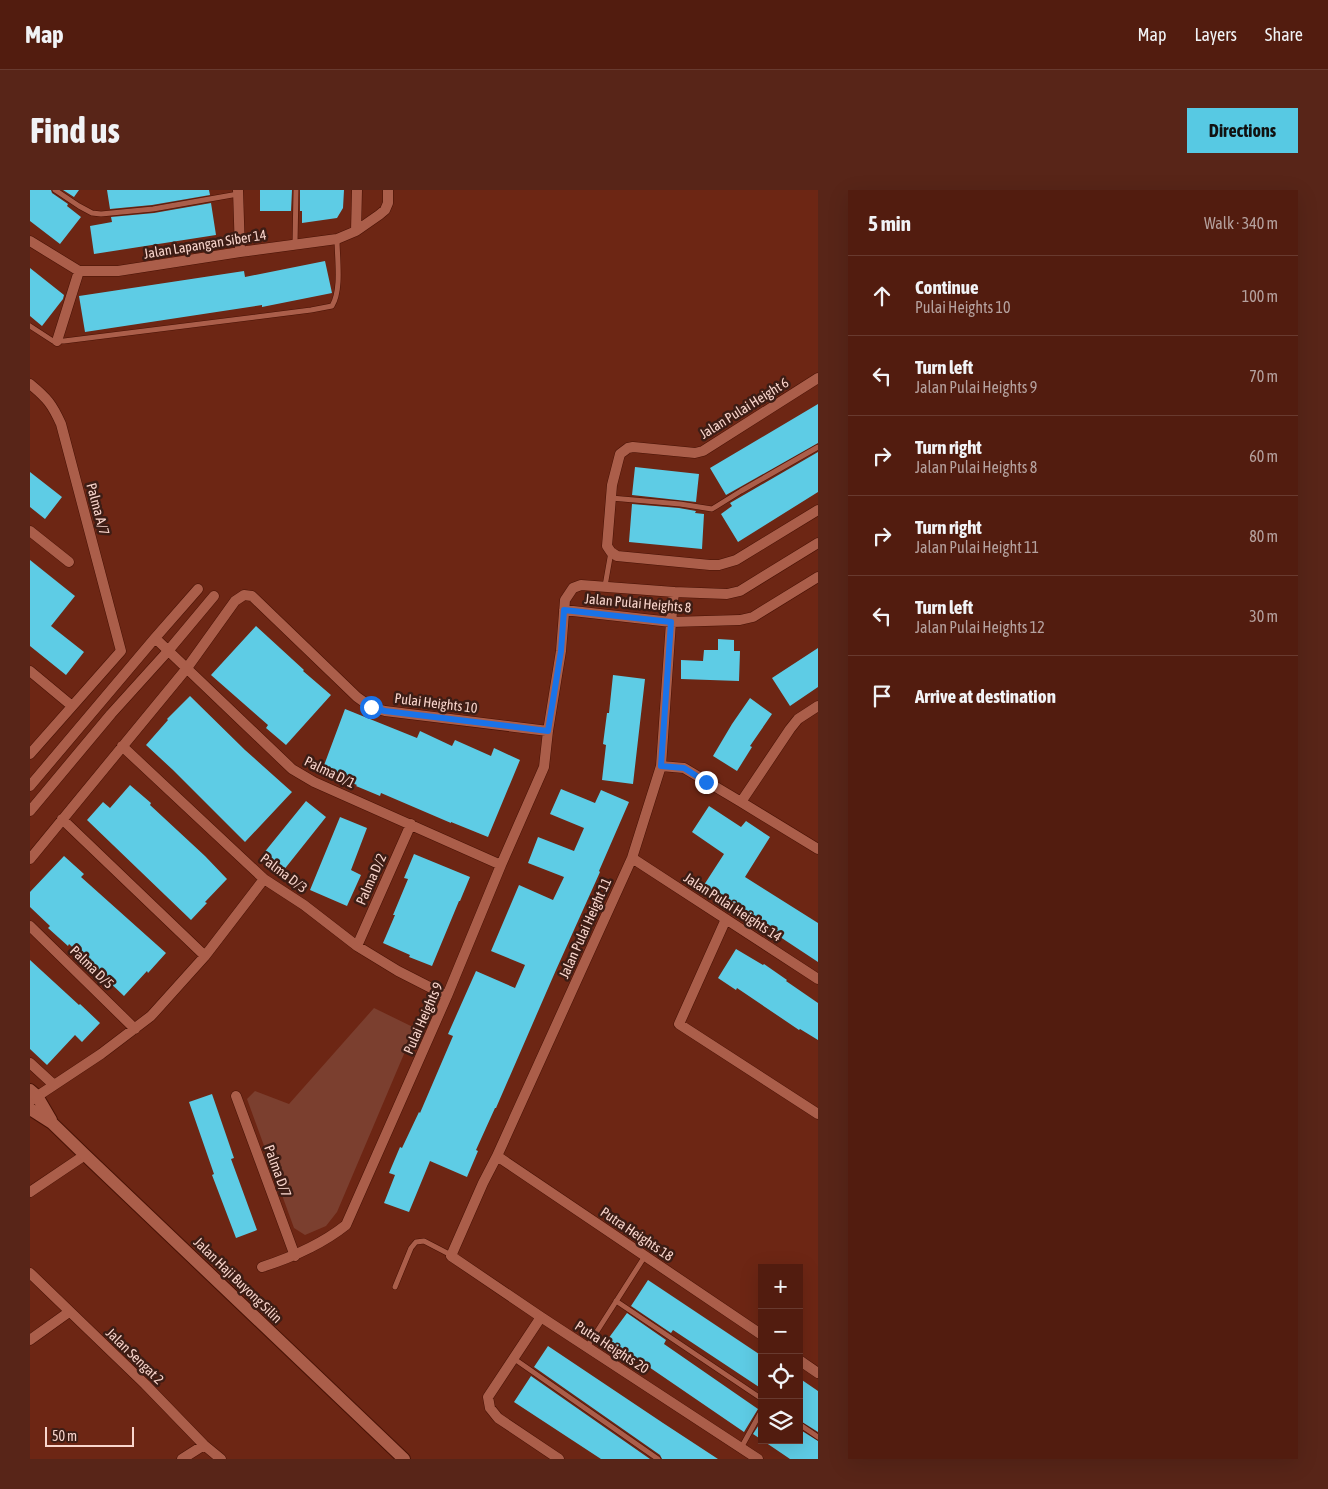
<!DOCTYPE html>
<meta charset="utf-8">
<style>
body{margin:0;font-family:"Asap Condensed",sans-serif;background:#582518;color:#f1f3f6}
.controls{position:absolute;right:15px;bottom:15px;display:grid;overflow:hidden;border-radius:0px;box-shadow:0 5px 20px #0002}
.controls button{width:45px;height:45px;display:grid;place-items:center;padding:0;border:0;border-bottom:1px solid #683a2f;background:#521c0f;color:#f1f3f6;font:25px sans-serif}
.scale{position:absolute;left:15px;bottom:12px;width:89px;box-sizing:border-box;padding-left:5px;border:2px solid #f9d5cc;border-top:0;font-size:14px;line-height:18px;white-space:nowrap;color:#f9d5cc;-webkit-text-stroke:4px #3d1d15;paint-order:stroke}
.stop{position:absolute;width:15px;height:15px;margin:-11px;border:4px solid #1a73e8;border-radius:50%;background:#fff}
.stop.end{background:#1a73e8;border-color:#fff;box-shadow:0 1px 5px #0008}
.list{margin:0;padding:0;list-style:none}
h2{display:flex;justify-content:space-between;align-items:center;height:65px;margin:0;padding:0 20px;font-size:21px}
h2 small{font-size:16px;font-weight:400;color:#b5a19e}
.list li{display:grid;grid-template-columns:32px 1fr auto;gap:15px;align-items:center;box-sizing:border-box;height:80px;padding:0 20px;border-top:1px solid #683a2f}
.list b{display:block;font-size:19px;white-space:nowrap}
.list p{margin:0;font-size:16px;white-space:nowrap;color:#b5a19e}
.list em{font-size:16px;font-style:normal;color:#b5a19e}
.icon{flex:none;width:28px;height:28px;fill:none;stroke:currentColor;stroke-width:2;stroke-linecap:round;stroke-linejoin:round}
.map{position:relative;flex:none;width:788px;height:1269px;overflow:hidden;border-radius:0px}
header{display:flex;align-items:center;gap:30px;box-sizing:border-box;height:70px;padding:0 25px;background:#521c0f;border-bottom:1px solid #683a2f}
header strong{font-size:24px}
nav{display:flex;gap:28px;margin-inline-start:auto;font-size:18px}
.intro{display:flex;align-items:center;justify-content:space-between;box-sizing:border-box;height:120px;padding:0 30px}
h1{margin:0;font-size:35px}
.button{padding:12px 22px;border-radius:0px;background:#57c9e3;color:#111;font-size:18px;font-weight:700}
main{display:flex;gap:30px;padding:0 30px}
aside{flex:1;background:#521c0f;border-radius:0px;box-shadow:0 5px 20px #0002}
.map>svg:first-child{display:block}
</style>
<header>
<strong>Map</strong>
<nav><a>Map</a><a>Layers</a><a>Share</a></nav>
</header>
<div class="intro"><h1>Find us</h1><a class="button">Directions</a></div>
<main>
<div class="map">
<svg width="788" height="1269" viewBox="0 0 788 1269">
<rect width="100%" height="100%" fill="#6d2614"/>
<path fill="#7b3f2f" d="M344,818L385,838L307,1022L296,1036L275,1045L264,1038L217,909L225,901L259,914Z"/>
<path fill="#5ecce5" d="M0,0H21L22,3L38,14L37,16L51,27L30,54L0,31Z
M33,0H49L44,7Z
M77,0H179L180,5L122,15L80,19Z
M230,0H262L261,21H230Z
M270,0H314L313,18L307,28L272,33V21H270Z
M181,13L186,45L64,64L60,36L82,32L81,27L124,23Z
M295,71L302,103L232,117V115L55,142L49,106L214,81L215,87Z
M0,78L34,105L33,109L12,136L0,126Z
M788,214V253L696,305L680,278Z
M788,262V302L708,352L691,324L702,316L700,313Z
M605,277L669,284L666,312L602,305Z
M0,282L32,307L15,329L0,317Z
M602,314L649,318L666,321L665,323L674,324L672,359L599,352Z
M0,370L45,406L21,436L54,462L36,485L0,456Z
M226,436L274,480L273,481L301,505L256,555L236,538L238,535L181,485Z
M688,449L704,450V461H710L709,491L651,489V470L673,471L674,460H688Z
M788,458V497L760,516L742,488Z
M583,485L615,489L603,594L572,590L576,555L573,554L577,523H579Z
M160,506L215,560L262,602L215,652L143,580L116,555L138,530L137,529Z
M720,508L742,524L720,556L722,557L707,581L683,566L702,534Z
M315,519L387,548L390,541L422,556L425,550L461,566L464,558L490,570L458,647L421,632V633L351,603L350,606L326,596L327,595L300,584L293,578Z
M100,595L121,613L120,615L175,666L197,689L175,712L177,713L161,730L57,630L73,612L80,618Z
M531,599L565,613L571,600L599,612L569,681L570,682L526,780L466,918H465L446,960L448,961L437,987L400,971L379,1022L354,1013L365,985L359,983L370,957L372,958L389,922L390,923L423,846L418,844L446,781L485,798L495,775L461,761L489,695L523,710L534,687L498,673L508,647L544,661L554,638L520,624Z
M276,611L296,627L253,681L233,664Z
M679,616L711,637L716,631L740,647L715,687L788,733V772L729,733L728,734L702,718L672,698L694,664L662,642Z
M310,627L337,638L321,680L331,685L317,716L280,700Z
M384,664L440,687L430,711H429L402,776L379,767L380,765L353,753L365,725H363L378,689L374,688Z
M34,666L54,684L51,687L136,763L118,783L117,781L94,806L39,754L38,756L18,738L20,736L0,717V702Z
M706,759L733,775L734,774L757,790L756,791L788,813V850L770,839L769,840L707,798L706,800L688,788Z
M0,770L49,815L50,814L70,833L52,852L45,845L17,875L0,859Z
M182,904L204,968L201,969L227,1040L206,1048L182,985L184,984L159,912Z
M618,1090L732,1166V1199L643,1140L641,1143L601,1116Z
M597,1123L636,1150L634,1154L728,1219L714,1242L578,1149Z
M518,1156L633,1233L688,1269H632L630,1265L504,1177Z
M501,1186L620,1269H571L484,1212Z
M769,1188L788,1201V1242L769,1230Z
M732,1230V1250L723,1244Z
M769,1239L788,1251V1269H760L732,1250H769Z"/>
<g fill="none" stroke-linecap="round" stroke-linejoin="round">
<g stroke="#481205" stroke-width="6">
<path id="lane" d="M25,0L49,16L62,23L71,24L123,19L208,4
M265,54L266,0
M0,136L23,151H34L281,120L302,116C312,100 307,68 307,49
M581,308L650,314L682,319L711,301L788,257
M575,396L581,362
M365,1097L381,1058L386,1052L394,1051L421,1065
M586,1111L732,1209
M557,1157L615,1066
M483,1168L628,1269
M769,1234L788,1247
M711,1258L732,1220"/>
</g>
<g stroke="#481205" stroke-width="11">
<path id="street" d="M208,0L210,62
M326,41L327,0
M0,51L49,81H88L210,62L307,49L326,41L349,25L355,20L358,13V0
M27,151L49,81
M788,188L673,261L665,263L603,257L598,258L590,264L582,295L577,356L581,362L587,366L680,375H689L706,370L788,320
M0,194C17,208 22,214 31,234L91,461L0,564
M0,341L39,372
M644,402L641,432L631,576L602,668L467,966L453,993L421,1066L511,1127L728,1269
M534,420L641,432L710,430L723,427L788,387
M125,448L262,579L284,592L471,675
M0,481L42,516
M92,556L234,689L274,715L327,756L368,781L417,806
M631,576L654,578L711,612L760,539L768,529L788,516
M0,596L125,448L168,399
M711,612L788,659
M0,621L81,524L138,461L184,406
M32,629L175,766
M602,668L788,789
M0,669L157,478L205,411L214,405L222,406L327,507L341,517L355,521L518,541
M696,729L649,834L788,924
M0,736L105,839
M327,756L381,634
M0,873L24,895
M206,906L265,1066
M0,911L71,864L121,826L175,766L234,689
M467,966L732,1145
M0,1002L55,965
M232,1077C263,1067 291,1055 316,1035L417,806L471,675L514,577L518,541L531,461L535,410L543,398L551,395L644,402L697,404L710,401L788,353
M0,1083L115,1194L174,1255L191,1269
M511,1127L458,1207L460,1218L468,1228L529,1269
M0,1150L39,1122
M769,1170L788,1183
M152,1269L174,1255"/>
</g>
<g stroke="#481205" stroke-width="14">
<path id="secondary" d="M0,900L7,906L21,930
M0,919L22,933L55,965L374,1269"/>
</g>
<use href="#lane" stroke="#ab5e4a" stroke-width="5"/>
<use href="#street" stroke="#ab5e4a" stroke-width="10"/>
<use href="#secondary" stroke="#ab5e4a" stroke-width="12"/>
</g>
<g fill="none" stroke-linecap="round" stroke-linejoin="round">
<path stroke="#1a73e8" stroke-width="6" d="M341,517L355,521L518,541L531,461L534,420L641,432L631,576L654,578L676,592"/>
</g>
<g text-anchor="middle" stroke-width="5" stroke-linejoin="round" paint-order="stroke">
<g font-size="14" fill="#f9d5cc" stroke="#3d1d15">
<text transform="translate(175 54) rotate(-9)" y="5">Jalan Lapangan Siber 14</text>
<text transform="translate(714 218) rotate(-32)" y="5">Jalan Pulai Height 6</text>
<text transform="translate(68 319) rotate(75)" y="5">Palma A/7</text>
<text transform="translate(608 413) rotate(5)" y="5">Jalan Pulai Heights 8</text>
<text transform="translate(406 513) rotate(7)" y="5">Pulai Heights 10</text>
<text transform="translate(300 582) rotate(26)" y="5">Palma D/1</text>
<text transform="translate(254 683) rotate(37)" y="5">Palma D/3</text>
<text transform="translate(341 689) rotate(-66)" y="5">Palma D/2</text>
<text transform="translate(703 717) rotate(33)" y="5">Jalan Pulai Heights 14</text>
<text transform="translate(555 738) rotate(-66)" y="5">Jalan Pulai Height 11</text>
<text transform="translate(62 777) rotate(44)" y="5">Palma D/5</text>
<text transform="translate(393 828) rotate(-66)" y="5">Pulai Heights 9</text>
<text transform="translate(248 981) rotate(70)" y="5">Palma D/7</text>
<text transform="translate(607 1044) rotate(34)" y="5">Putra Heights 18</text>
<text transform="translate(208 1090) rotate(44)" y="5">Jalan Haji Buyong Silin</text>
<text transform="translate(582 1157) rotate(33)" y="5">Putra Heights 20</text>
<text transform="translate(105 1166) rotate(44)" y="5">Jalan Sengat 2</text>
</g>
</g>
</svg>
<div class="controls">
<button>+</button>
<button>−</button>
<button><svg class="icon" aria-label="locate" viewBox="0 0 24 24"><circle cx="12" cy="12" r="6"/><path d="M12 2v4M12 18v4M2 12h4M18 12h4"/></svg></button>
<button><svg class="icon" aria-label="layers" viewBox="0 0 24 24"><path d="M12 4l9 5-9 5-9-5zM3 14l9 5 9-5"/></svg></button>
</div>
<div class="scale">50 m</div>
<div class="stop" style="left:341px;top:517px"></div>
<div class="stop end" style="left:676px;top:592px"></div>
</div>
<aside>
<h2>5 min<small>Walk · 340 m</small></h2>
<ul class="list">
<li><svg class="icon" aria-label="ahead" viewBox="0 0 24 24"><path d="M12 20V5M6 11l6-6 6 6"/></svg><div><b>Continue</b><p>Pulai Heights 10</p></div><em>100 m</em></li>
<li><svg class="icon" aria-label="left" viewBox="0 0 24 24"><path d="M17 20v-9H6M10 6l-5 5 5 5"/></svg><div><b>Turn left</b><p>Jalan Pulai Heights 9</p></div><em>70 m</em></li>
<li><svg class="icon" aria-label="right" viewBox="0 0 24 24"><path d="M7 20v-9h11M14 6l5 5-5 5"/></svg><div><b>Turn right</b><p>Jalan Pulai Heights 8</p></div><em>60 m</em></li>
<li><svg class="icon" aria-label="right" viewBox="0 0 24 24"><path d="M7 20v-9h11M14 6l5 5-5 5"/></svg><div><b>Turn right</b><p>Jalan Pulai Height 11</p></div><em>80 m</em></li>
<li><svg class="icon" aria-label="left" viewBox="0 0 24 24"><path d="M17 20v-9H6M10 6l-5 5 5 5"/></svg><div><b>Turn left</b><p>Jalan Pulai Heights 12</p></div><em>30 m</em></li>
<li><svg class="icon" aria-label="arrive" viewBox="0 0 24 24"><path d="M6 21V4h12l-3 4 3 4H6"/></svg><div><b>Arrive at destination</b></div></li>
</ul>
</aside>
</main>
